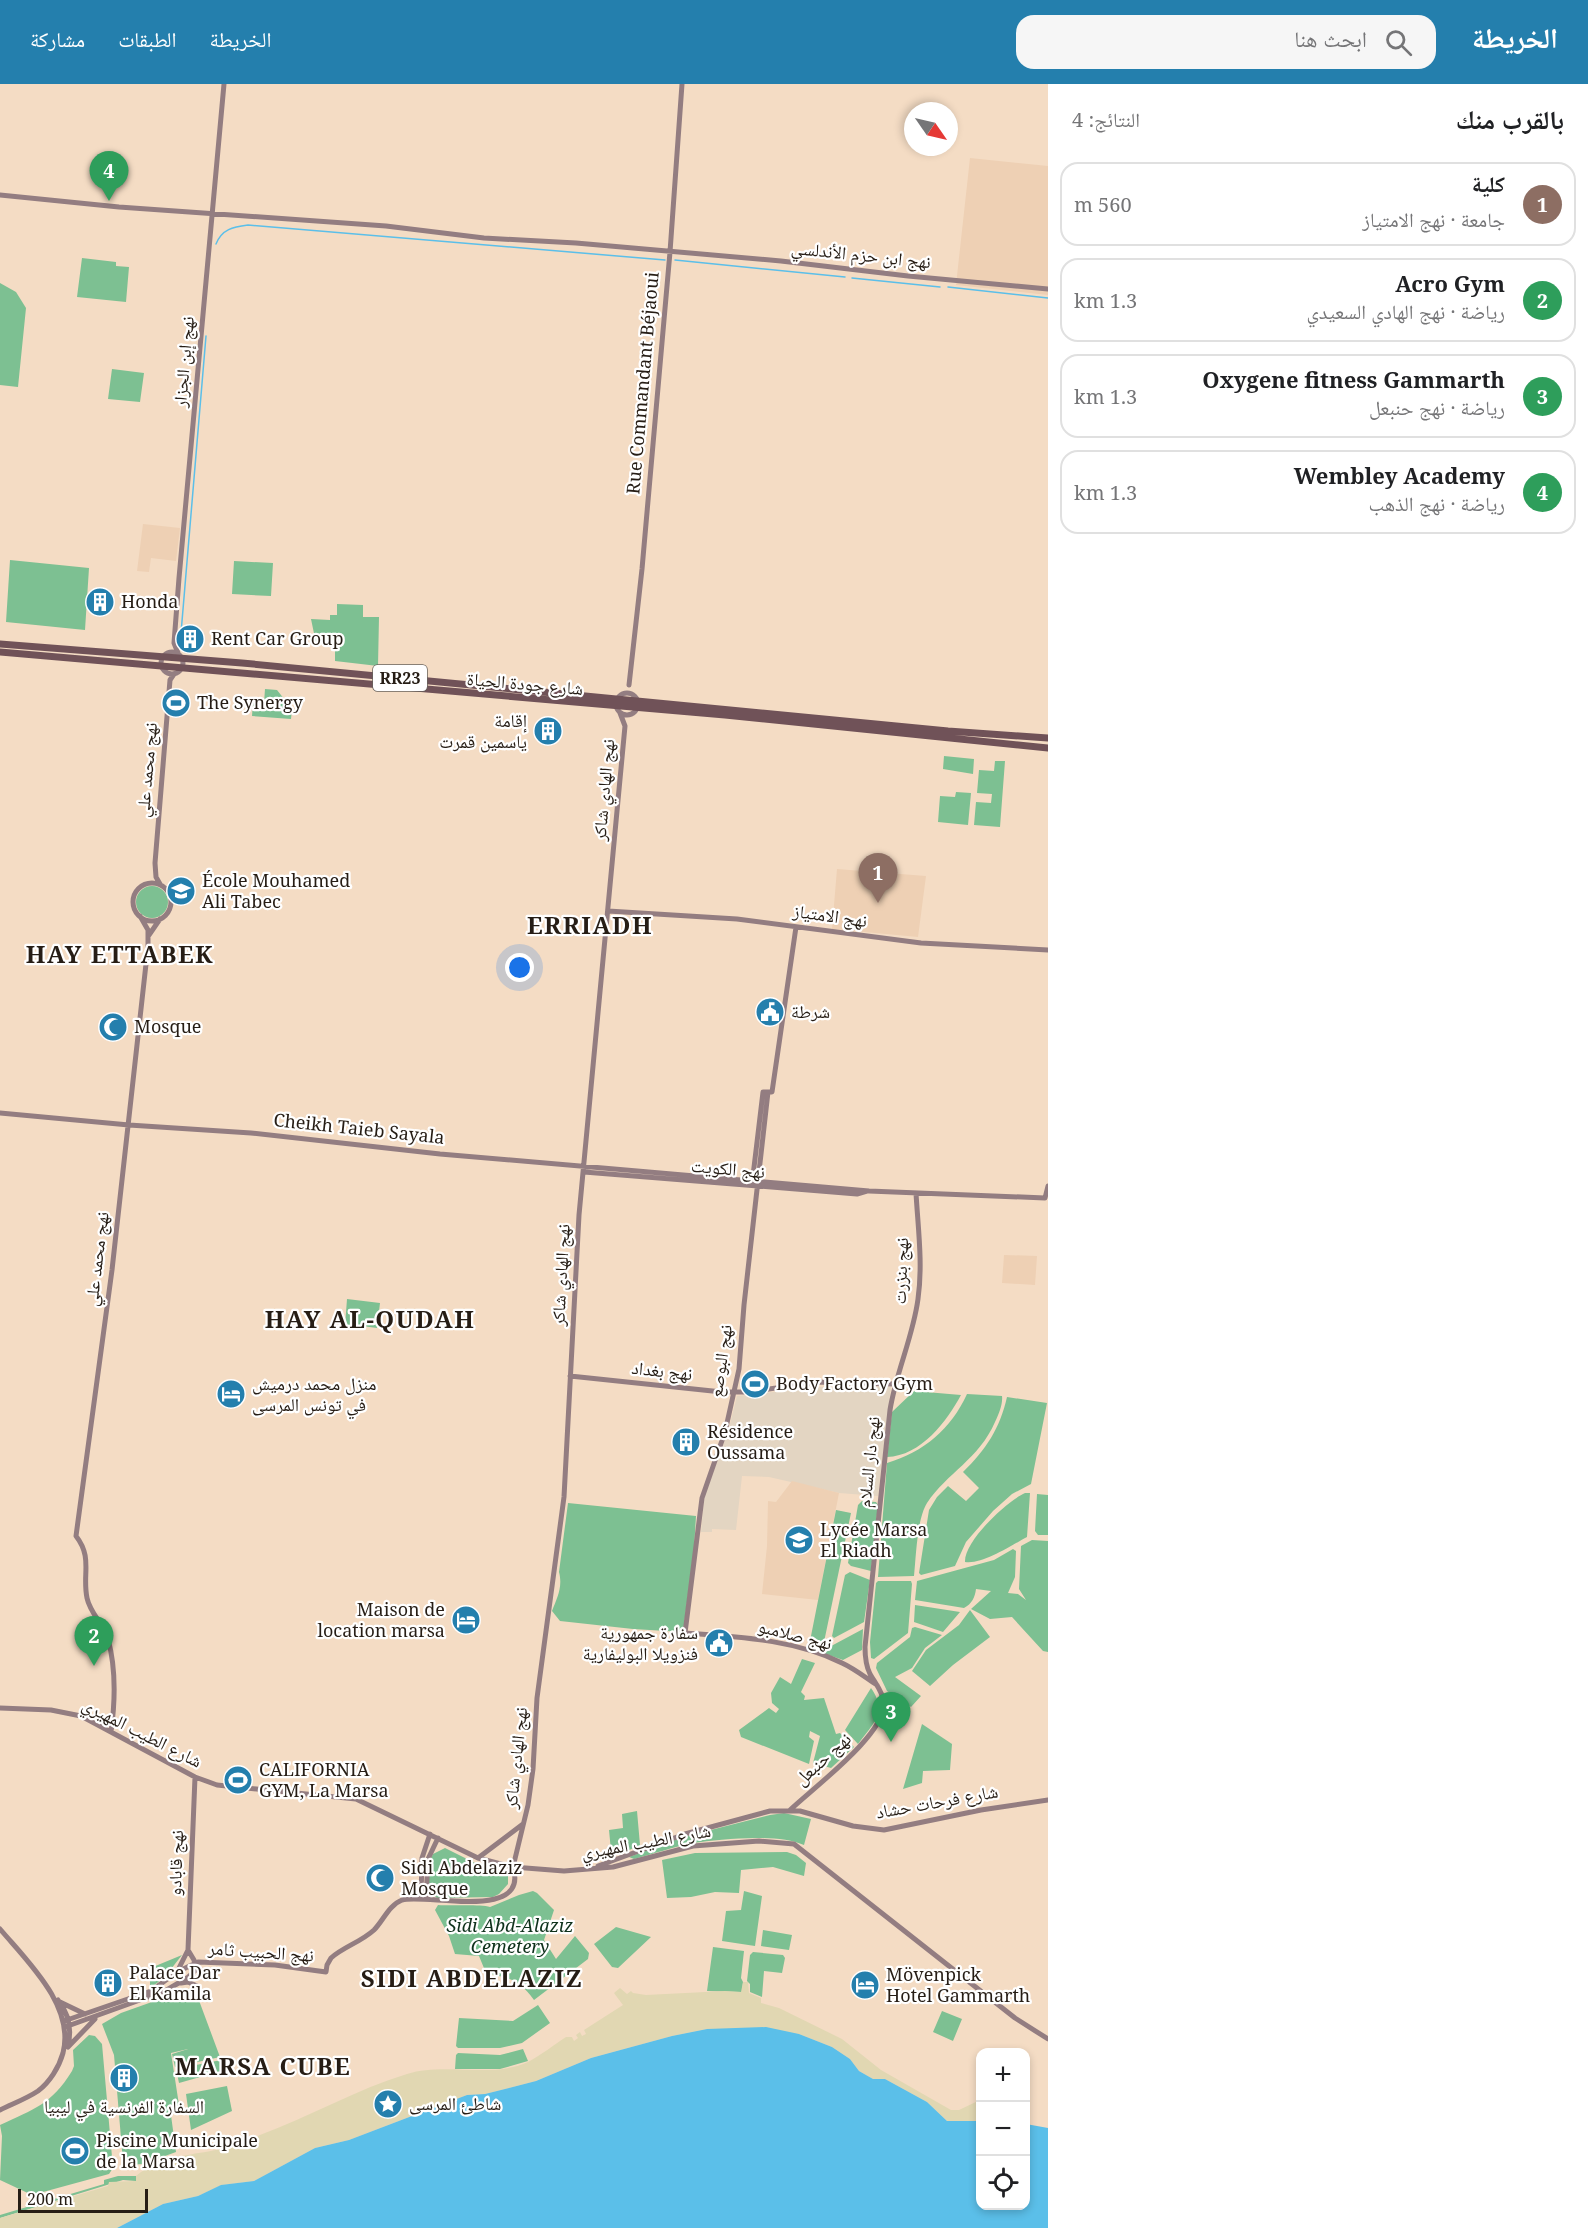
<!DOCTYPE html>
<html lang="ar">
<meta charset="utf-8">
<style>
body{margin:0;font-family:"Noto Serif","Noto Naskh Arabic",serif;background:#f6f6f6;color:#202124;direction:rtl}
.controls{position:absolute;right:18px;bottom:18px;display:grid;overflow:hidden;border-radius:12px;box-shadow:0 3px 9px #0003}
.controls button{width:54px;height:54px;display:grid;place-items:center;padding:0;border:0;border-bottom:2px solid #e0e0e0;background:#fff;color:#202124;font:30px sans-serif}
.compass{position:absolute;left:904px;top:18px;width:54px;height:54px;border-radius:50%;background:#fff;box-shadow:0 3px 9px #0003;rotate:124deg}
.scale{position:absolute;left:18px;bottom:15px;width:130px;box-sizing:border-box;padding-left:6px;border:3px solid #261d15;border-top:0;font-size:16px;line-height:21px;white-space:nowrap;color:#261d15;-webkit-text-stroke:4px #fff;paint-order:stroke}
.you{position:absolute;left:520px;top:884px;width:21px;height:21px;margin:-15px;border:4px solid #fff;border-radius:50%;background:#1a73e8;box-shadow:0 0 0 9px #1a73e833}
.badge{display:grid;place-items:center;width:39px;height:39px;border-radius:50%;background:#247fad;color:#fff;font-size:20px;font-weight:700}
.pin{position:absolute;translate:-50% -50px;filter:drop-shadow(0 2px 3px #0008)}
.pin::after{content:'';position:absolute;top:32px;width:21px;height:18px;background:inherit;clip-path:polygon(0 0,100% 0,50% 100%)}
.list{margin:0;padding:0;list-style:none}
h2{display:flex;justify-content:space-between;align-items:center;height:78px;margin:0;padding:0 24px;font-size:26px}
h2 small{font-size:20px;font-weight:400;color:#757577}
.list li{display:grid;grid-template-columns:39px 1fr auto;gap:18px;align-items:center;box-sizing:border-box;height:84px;margin:0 12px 12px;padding:0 12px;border:2px solid #e0e0e0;border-radius:18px}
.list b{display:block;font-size:22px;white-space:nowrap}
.list p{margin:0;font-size:20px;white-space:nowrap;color:#757577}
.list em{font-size:20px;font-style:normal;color:#757577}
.icon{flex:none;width:33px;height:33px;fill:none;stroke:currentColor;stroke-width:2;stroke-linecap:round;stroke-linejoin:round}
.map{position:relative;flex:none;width:1048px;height:2144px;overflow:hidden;direction:ltr}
header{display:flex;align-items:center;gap:36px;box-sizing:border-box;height:84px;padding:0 30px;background:#247fad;color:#fff}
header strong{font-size:28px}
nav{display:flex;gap:33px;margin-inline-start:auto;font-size:21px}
.search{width:420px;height:54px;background:#f6f6f6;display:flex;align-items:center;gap:15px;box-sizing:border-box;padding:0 21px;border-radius:18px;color:#757577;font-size:22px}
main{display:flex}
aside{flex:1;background:#fff}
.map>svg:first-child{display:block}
</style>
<header>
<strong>الخريطة</strong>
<div class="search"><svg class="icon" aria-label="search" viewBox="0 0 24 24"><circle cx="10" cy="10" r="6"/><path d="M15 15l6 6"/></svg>ابحث هنا</div>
<nav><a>الخريطة</a><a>الطبقات</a><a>مشاركة</a></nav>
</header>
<main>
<aside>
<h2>بالقرب منك<small>النتائج: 4</small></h2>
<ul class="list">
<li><span class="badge" style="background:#8d6e63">1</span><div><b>كلية</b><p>جامعة · نهج الامتياز</p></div><em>560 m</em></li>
<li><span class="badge" style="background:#2e9e5b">2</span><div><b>Acro Gym</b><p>رياضة · نهج الهادي السعيدي</p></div><em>1.3 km</em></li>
<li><span class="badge" style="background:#2e9e5b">3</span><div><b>Oxygene fitness Gammarth</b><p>رياضة · نهج حنبعل</p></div><em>1.3 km</em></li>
<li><span class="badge" style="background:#2e9e5b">4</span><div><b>Wembley Academy</b><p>رياضة · نهج الذهب</p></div><em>1.3 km</em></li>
</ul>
</aside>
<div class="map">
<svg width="1048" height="2144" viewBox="0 0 1048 2144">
<rect width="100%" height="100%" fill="#f4dcc4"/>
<path fill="#e3d5c2" d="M891,1302L878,1412L839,1409L769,1393L742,1392L736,1446L712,1445V1448H701L704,1414L728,1348L737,1312L820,1303Z"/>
<path fill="#eed0b4" d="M970,74L1048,82V211L956,201Z
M143,440L180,444L176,477L151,474L149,488L137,487Z
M837,785L926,792L918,853L832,845Z
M1004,1171L1037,1172L1035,1201L1002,1199Z
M792,1397L839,1409L818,1516L762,1510L767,1462L768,1417L776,1418Z"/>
<path fill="#7dc092" d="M82,174L116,178V182L129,183L126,218L77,213Z
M0,199L16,208L26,224L18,303L0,301Z
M112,285L144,289L140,318L108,315Z
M10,476L89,484L85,546L6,538Z
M234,477L273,479L271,512L232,510Z
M337,520L363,521V533H379L378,582L335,577V559H316L311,535L330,536V531H337Z
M265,605L277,606L292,625L291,635L252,632L253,618L264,619Z
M944,672L974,675L973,690L943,685Z
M995,677H1005L1000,743L974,741L976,718L991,719L992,710L977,709L979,686L994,687Z
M956,708L971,709L968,741L938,738L940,712L955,713Z
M136 818a16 16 0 1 1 32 0a16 16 0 1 1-32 0Z
M347,1215L380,1219L377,1244L354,1241L352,1243L345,1242Z
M914,1307L961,1311C947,1337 921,1372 887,1373L892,1328Z
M967,1310L1002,1312C1003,1320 999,1330 995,1338C979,1375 947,1389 927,1419C917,1435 916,1473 914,1492L878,1493L887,1379C924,1368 951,1345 967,1310Z
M1007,1313L1047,1319L1031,1400L1012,1410L993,1427L966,1458L955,1482L921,1491L919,1489L929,1426L937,1413L948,1402L966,1417L979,1404L963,1388C986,1366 1000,1344 1007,1313Z
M1025,1409H1030L1027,1453C1012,1461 982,1481 965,1478C964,1457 1007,1417 1025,1409Z
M1037,1410L1048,1411V1451H1038L1035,1447Z
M862,1417L876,1418L878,1421L871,1487L851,1482L848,1479L858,1421Z
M568,1419L696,1432L694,1465L683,1548L633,1545L560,1537L552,1527C557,1514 563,1503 559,1488Z
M836,1426L851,1429L824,1558L810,1566V1557Z
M1032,1456L1048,1457V1568L1043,1567L1012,1533L990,1535L971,1525L991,1507L976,1505C975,1513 972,1520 964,1524L915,1516L917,1497L994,1476L1013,1465L1016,1467L1015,1493L1008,1509L1018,1510L1026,1516L1019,1505L1021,1462Z
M850,1488L870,1496L864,1538L834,1554L832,1552L845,1491Z
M878,1497H911L912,1500L908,1549L874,1575L871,1574L870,1558L876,1499Z
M915,1521L960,1528L943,1548L914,1538Z
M970,1526L990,1553L953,1581L930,1602L912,1587L926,1566L959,1541Z
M915,1543L942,1551L925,1564L912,1584L895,1593L921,1612L911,1623L887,1607L876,1584L877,1579L910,1553L912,1544Z
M863,1545L862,1566L843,1576L820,1568Z
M802,1575L815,1579L801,1608L805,1612L804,1616L824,1614L836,1650L840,1649L854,1663L831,1684L813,1679L820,1652L810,1647L809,1653L814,1657L809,1680L741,1653L739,1646L769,1624L776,1629L779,1625L772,1619L771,1609L780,1593L791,1600Z
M871,1604C888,1628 873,1640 858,1660L845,1646Z
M922,1640L952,1660L950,1686L923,1687L922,1699L903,1705Z
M637,1727L640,1761L625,1768L624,1762L611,1767L609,1746L623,1744L622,1730Z
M784,1729L811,1735L804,1761C778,1749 721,1755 693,1759C673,1763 653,1770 634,1775L629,1773L683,1753L770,1731Z
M445,1764L481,1782L508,1790V1800L499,1810L493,1813L437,1814L429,1807L428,1802L431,1774L433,1770Z
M787,1768L796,1771L806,1779L804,1792L773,1783L741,1786L739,1809L715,1808L691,1813L667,1814L662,1776L695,1769Z
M533,1807L537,1809L554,1826L544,1856L556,1875L575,1852L589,1869L588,1875L534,1916C519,1895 509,1894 486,1889L479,1872L455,1870L449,1852L435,1826L438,1821C451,1822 481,1820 490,1823L519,1811Z
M744,1807L762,1812L755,1862L722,1857L726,1827L741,1826Z
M616,1843L651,1853L618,1884L612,1883L594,1860Z
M763,1846L792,1851L789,1866L761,1862Z
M713,1863L744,1867L741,1894L743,1898L742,1908L707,1907Z
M753,1868L783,1871L785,1874L782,1889L764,1887L762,1913L750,1908V1900L747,1897L750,1871Z
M182,1871L164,1894L150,1904V1888L153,1883Z
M194,1903L220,1973L175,1983L172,1970L188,1965L171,1969L179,2021L170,2024L176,2068L143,2080L127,2081L123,2078L114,1971L102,1940L121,1929Z
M538,1921L550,1939L522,1959L500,1964H458L456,1962L459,1934L513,1937Z
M942,1927L962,1935L953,1957L933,1948Z
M89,1951L95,1952L102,1960L113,2084L109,2090L32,2111L0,2096L2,2052L0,2041C34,2025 51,2021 72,1987L74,1982L73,1966Z
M523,1965L528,1977L500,1985H455L456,1971L458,1969L500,1971Z
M221,1976L225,1986L179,1999L176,1985Z
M227,2002L232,2027L191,2046L186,2010Z
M118,2092H136V2097L123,2096L0,2134V2131L104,2100V2096Z"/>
<path fill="#e1d7b2" d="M743,1898H748L749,1909L761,1914V1919L779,1924L842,1955L881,1986L951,2026H959L980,2016V2037H947L927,2018L885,1995H873L859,1987L850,1975L832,1963L799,1950L707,1945L672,1952L591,1974L536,1997L485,2010L467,2011L349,2056L315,2064L254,2097L222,2101L198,2112L163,2120L117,2144H0V2134L108,2102L109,2098L136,2097V2092C161,2071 195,2071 226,2064C237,2062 249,2056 260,2051C309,2033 357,2005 407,1990C446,1978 490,1995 528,1978C541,1971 554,1961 566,1953H572L574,1957L578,1954L576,1951L580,1948L582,1952L586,1950L584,1946L623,1921L614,1909L620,1904L627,1910L631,1907L633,1909L646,1911L725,1907L741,1908Z"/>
<path fill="#5bbfe9" d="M766,1943L799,1950L832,1963L850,1975L859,1987L873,1995H885L927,2018L947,2037H980L981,2122H1026V2040L1048,2044V2144H117L163,2120L198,2112L221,2101L254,2097L315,2064L349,2056L467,2011L485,2010L536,1997L591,1974L672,1952L707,1945Z"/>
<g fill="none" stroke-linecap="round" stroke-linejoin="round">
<path stroke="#5bbfe9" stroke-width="1.5" d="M216,160C222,145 233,143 248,141L665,176
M675,176L845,193
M852,194L940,203
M948,203L1048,214
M180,561L206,252"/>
<path stroke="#937d81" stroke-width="5" d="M0,111L119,123L386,142L484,154L576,159L781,177L908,192L1048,205
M161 579a11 11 0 1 1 22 0a11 11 0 1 1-22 0Z
M178,569L174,559L179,494L224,0
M629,601L642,485L670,168L682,0
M616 620a11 11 0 1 1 22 0a11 11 0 1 1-22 0Z
M133 818a19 19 0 1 1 38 0a19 19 0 1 1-38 0Z
M160,800L156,793L155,779L170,596L174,590
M608,827L737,835L921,859L1048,866
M149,851L160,835
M768,1008L744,1221L739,1285L725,1348L702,1414L685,1549C738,1553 794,1555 842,1579C855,1585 866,1594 877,1601
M0,1029L129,1041L251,1049L440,1070L869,1107L1045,1114L1048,1102
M584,1088L857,1110L867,1107
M752,1100L763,1008H772L796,843
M570,1292L722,1308H748L818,1298L894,1300
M0,1624L51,1626L81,1632L195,1693L217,1701L356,1715L478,1774L513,1783L564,1787L613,1783L693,1762L759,1757L794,1760L1015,1934L1048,1955
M111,1648C115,1619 116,1584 108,1555C104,1541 90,1529 87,1514C82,1490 93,1474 76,1452L112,1186L148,862V846L140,832
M790,1726C813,1704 886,1650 884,1619C883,1608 875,1599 870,1590C866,1582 865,1572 865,1563L890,1326C896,1288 913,1253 918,1215C923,1180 918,1144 916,1109
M478,1774L523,1740
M598,1782L685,1750L770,1727H800L853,1742L884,1746L981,1726L1048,1716
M421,1814L422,1774L430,1750
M426,1815L428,1775L438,1754
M0,1845C28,1878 75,1922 63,1969C59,1983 50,1998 38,2007C26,2015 12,2020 0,2026
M184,1896L177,1888L188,1866L195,1693
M181,1899L188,1898L197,1902
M58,1916C68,1929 72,1945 68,1961
M60,1918L85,1930
M64,1937L151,1907L177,1888L198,1878L275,1881L326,1888L327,1881L331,1874C343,1863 361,1858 374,1846C383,1837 389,1821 402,1816C425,1809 530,1838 513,1783L528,1721L533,1685L537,1614L564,1413L579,1131L625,642L620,629
M65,1943L165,1907L187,1894L196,1886L194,1876L188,1866
M68,1963L95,1935"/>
<path stroke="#705258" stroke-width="7" d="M0,560L242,579L948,647L1048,654
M0,568L725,631L1048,664"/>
</g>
<defs>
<g id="building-disc" transform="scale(1.5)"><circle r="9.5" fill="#247fad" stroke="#fff"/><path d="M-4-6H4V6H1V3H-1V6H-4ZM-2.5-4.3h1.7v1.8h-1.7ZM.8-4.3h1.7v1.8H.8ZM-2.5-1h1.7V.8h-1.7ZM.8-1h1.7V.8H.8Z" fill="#fff"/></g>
<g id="stadium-disc" transform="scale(1.5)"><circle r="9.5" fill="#247fad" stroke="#fff"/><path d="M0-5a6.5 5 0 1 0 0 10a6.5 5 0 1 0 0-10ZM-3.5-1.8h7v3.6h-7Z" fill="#fff"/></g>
<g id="school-disc" transform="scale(1.5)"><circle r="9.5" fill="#247fad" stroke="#fff"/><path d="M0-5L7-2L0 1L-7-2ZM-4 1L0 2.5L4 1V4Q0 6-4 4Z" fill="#fff"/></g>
<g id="civic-disc" transform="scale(1.5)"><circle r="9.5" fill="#247fad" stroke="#fff"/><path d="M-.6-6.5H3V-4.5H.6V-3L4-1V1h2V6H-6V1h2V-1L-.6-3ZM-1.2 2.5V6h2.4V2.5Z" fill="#fff"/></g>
<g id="mosque-disc" transform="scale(1.5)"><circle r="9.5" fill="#247fad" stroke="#fff"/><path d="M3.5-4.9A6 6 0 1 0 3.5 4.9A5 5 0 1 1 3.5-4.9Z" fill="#fff"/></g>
<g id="hotel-disc" transform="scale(1.5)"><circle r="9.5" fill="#247fad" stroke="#fff"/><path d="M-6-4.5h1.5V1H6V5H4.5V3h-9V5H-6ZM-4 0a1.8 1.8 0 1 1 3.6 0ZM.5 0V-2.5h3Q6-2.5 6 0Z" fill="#fff"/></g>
<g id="university-disc" transform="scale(1.5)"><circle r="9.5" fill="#247fad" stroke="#fff"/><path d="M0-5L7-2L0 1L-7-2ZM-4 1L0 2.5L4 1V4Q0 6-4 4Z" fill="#fff"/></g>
<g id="sight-disc" transform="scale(1.5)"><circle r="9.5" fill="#247fad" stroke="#fff"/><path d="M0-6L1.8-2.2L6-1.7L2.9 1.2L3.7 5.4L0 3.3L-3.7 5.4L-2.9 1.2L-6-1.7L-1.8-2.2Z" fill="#fff"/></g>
</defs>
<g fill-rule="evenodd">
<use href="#building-disc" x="100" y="518"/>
<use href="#building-disc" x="190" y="555"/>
<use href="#stadium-disc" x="176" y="619"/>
<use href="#building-disc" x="548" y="647"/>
<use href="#school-disc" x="181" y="807"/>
<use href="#civic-disc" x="770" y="928"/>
<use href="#mosque-disc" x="113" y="943"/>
<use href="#stadium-disc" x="755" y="1300"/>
<use href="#hotel-disc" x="231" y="1310"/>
<use href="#building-disc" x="686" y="1358"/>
<use href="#university-disc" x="799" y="1456"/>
<use href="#hotel-disc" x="466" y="1536"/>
<use href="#civic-disc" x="719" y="1559"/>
<use href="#stadium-disc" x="238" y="1696"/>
<use href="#mosque-disc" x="380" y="1794"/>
<use href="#building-disc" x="108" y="1899"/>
<use href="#hotel-disc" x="865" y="1901"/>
<use href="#building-disc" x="124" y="1994"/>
<use href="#sight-disc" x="388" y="2020"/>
<use href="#stadium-disc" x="75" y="2067"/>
</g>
<g text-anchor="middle" stroke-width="4.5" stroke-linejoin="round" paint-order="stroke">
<rect fill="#fff" stroke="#67615b" stroke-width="1.5" x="373" y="581" width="54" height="26" rx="4.5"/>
<g font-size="16" font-weight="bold" fill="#261d15">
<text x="400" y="600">RR23</text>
</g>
<g font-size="18" fill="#261d15" stroke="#fff">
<text transform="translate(861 171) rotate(6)" y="6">نهج ابن حزم الأندلسي</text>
<text transform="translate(184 278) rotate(-85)" y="6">نهج إبن الجزار</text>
<text transform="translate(643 299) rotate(-85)" y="6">Rue Commandant Béjaoui</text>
<text transform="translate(525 600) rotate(5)" y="6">شارع جودة الحياة</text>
<text transform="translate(147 686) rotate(-85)" y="6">نهج محمد علي</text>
<text transform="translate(604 706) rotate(-85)" y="6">نهج الهادي شاكر</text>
<text transform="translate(830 832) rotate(8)" y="6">نهج الامتياز</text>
<text transform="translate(359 1045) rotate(6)" y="6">Cheikh Taieb Sayala</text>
<text transform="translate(728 1085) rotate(5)" y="6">نهج الكويت</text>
<text transform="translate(97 1175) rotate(-83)" y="6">نهج محمد علي</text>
<text transform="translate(901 1187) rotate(-88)" y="6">نهج بنزرت</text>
<text transform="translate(561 1191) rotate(-87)" y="6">نهج الهادي شاكر</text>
<text transform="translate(721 1277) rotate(-82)" y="6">نهج البوصع</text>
<text transform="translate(662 1287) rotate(6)" y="6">نهج بغداد</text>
<text transform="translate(869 1378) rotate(-84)" y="6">نهج دار السلام</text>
<text transform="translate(795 1551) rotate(14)" y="6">نهج صلامبو</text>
<text transform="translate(142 1649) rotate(27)" y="6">شارع الطيب المهيري</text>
<text transform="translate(516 1674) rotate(-84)" y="6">نهج الهادي شاكر</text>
<text transform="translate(823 1675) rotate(-42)" y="6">نهج حنبعل</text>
<text transform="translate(937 1718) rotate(-10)" y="6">شارع فرحات حشاد</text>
<text transform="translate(646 1758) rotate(-10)" y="6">شارع الطيب المهيري</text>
<text transform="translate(176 1779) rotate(-88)" y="6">نهج قابادو</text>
<text transform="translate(261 1868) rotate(4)" y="6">نهج الحبيب ثامر</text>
</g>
<g font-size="18" fill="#261d15" stroke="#fff" text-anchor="start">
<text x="121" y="524">Honda</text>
<text x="211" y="561">Rent Car Group</text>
<text x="197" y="625">The Synergy</text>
<text x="527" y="643" text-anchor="end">إقامة<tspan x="527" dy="21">ياسمين قمرت</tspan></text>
<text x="202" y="803">École Mouhamed<tspan x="202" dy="21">Ali Tabec</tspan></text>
<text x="791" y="934">شرطة</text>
<text x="134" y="949">Mosque</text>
<text x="252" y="1306">منزل محمد درميش<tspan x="252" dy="21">في تونس المرسى</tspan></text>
<text x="776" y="1306">Body Factory Gym</text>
<text x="707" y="1354">Résidence<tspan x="707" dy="21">Oussama</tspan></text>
<text x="820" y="1452">Lycée Marsa<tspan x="820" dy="21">El Riadh</tspan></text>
<text x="445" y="1532" text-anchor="end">Maison de<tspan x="445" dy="21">location marsa</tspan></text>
<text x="698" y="1555" text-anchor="end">سفارة جمهورية<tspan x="698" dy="21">فنزويلا البوليفارية</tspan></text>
<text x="259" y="1692">CALIFORNIA<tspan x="259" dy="21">GYM, La Marsa</tspan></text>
<text x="401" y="1790">Sidi Abdelaziz<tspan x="401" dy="21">Mosque</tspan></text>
<text x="129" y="1895">Palace Dar<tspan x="129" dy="21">El Kamila</tspan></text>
<text x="886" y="1897">Mövenpick<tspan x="886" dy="21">Hotel Gammarth</tspan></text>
<text x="409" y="2026">شاطئ المرسى</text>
<text x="124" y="2029" text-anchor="middle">السفارة الفرنسية في ليبيا</text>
<text x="96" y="2063">Piscine Municipale<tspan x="96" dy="21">de la Marsa</tspan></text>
</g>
<g font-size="18" font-style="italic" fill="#0f321c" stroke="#fff">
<text x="510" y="1848">Sidi Abd-Alaziz<tspan x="510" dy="21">Cemetery</tspan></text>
</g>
<g font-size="24" font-weight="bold" letter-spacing="1.5" fill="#261d15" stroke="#fff">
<text x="590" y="850">ERRIADH</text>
<text x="120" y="879">HAY ETTABEK</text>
<text x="370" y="1244">HAY AL-QUDAH</text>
<text x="472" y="1903">SIDI ABDELAZIZ</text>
<text x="263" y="1991">MARSA CUBE</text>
</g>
</g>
</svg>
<div class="controls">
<button>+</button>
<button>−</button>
<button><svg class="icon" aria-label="locate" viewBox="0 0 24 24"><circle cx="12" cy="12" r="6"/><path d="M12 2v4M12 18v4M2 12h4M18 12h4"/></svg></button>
</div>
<svg class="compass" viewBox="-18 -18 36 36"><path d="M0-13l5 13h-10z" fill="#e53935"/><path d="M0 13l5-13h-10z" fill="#757577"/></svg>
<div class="scale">200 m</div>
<div class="you"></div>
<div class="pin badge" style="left:878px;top:819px;background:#8d6e63">1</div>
<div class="pin badge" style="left:94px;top:1582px;background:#2e9e5b">2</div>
<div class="pin badge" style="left:891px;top:1658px;background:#2e9e5b">3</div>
<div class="pin badge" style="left:109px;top:117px;background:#2e9e5b">4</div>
</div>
</main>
